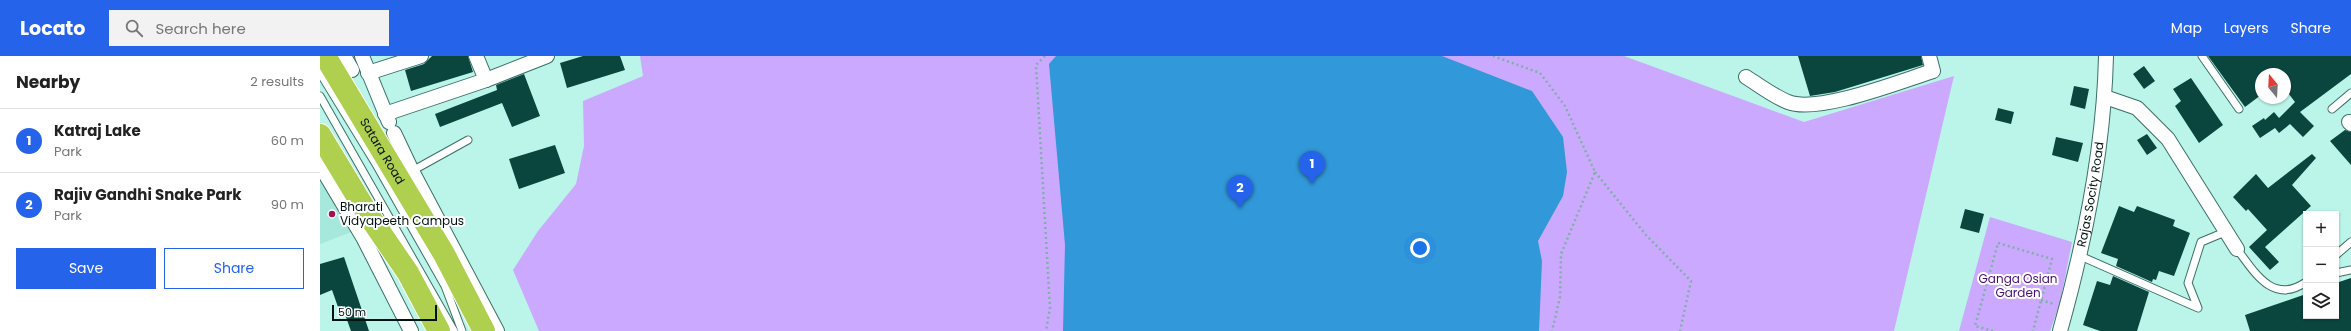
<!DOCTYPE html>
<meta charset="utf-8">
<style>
body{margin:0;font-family:Poppins,sans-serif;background:#f2f2f2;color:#222}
.controls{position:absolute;right:12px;bottom:12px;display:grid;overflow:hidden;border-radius:0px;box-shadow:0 1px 3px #0004}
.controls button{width:36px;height:36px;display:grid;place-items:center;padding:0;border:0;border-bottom:1px solid #e0e0e0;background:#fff;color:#222;font:20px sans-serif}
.compass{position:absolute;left:1935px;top:12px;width:36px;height:36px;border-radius:50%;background:#fff;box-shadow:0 1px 3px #0004;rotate:342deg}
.scale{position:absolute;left:12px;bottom:10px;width:105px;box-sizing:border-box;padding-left:4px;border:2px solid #001310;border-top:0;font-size:11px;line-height:14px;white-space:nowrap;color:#001310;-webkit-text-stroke:3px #fff;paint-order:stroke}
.you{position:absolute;left:1100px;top:192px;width:14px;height:14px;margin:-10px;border:3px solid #fff;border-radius:50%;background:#1a73e8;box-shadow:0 0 0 6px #1a73e833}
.badge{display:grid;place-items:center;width:26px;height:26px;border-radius:50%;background:#2563eb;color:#fff;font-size:13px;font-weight:700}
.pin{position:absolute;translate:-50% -33px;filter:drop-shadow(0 1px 2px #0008)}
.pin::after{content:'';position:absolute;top:21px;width:14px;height:12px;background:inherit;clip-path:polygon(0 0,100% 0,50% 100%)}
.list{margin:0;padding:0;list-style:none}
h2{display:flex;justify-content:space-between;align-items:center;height:52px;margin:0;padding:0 16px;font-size:17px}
h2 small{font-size:13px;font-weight:400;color:#767676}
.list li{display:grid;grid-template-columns:26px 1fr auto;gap:12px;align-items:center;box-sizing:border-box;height:64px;padding:0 16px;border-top:1px solid #e0e0e0}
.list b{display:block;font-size:15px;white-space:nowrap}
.list p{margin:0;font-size:13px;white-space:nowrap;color:#767676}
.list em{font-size:13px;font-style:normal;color:#767676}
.actions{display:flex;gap:8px;padding:12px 16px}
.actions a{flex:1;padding:9px 0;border:1px solid #2563eb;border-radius:0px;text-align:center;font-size:14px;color:#2563eb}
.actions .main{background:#2563eb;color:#fff}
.icon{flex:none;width:22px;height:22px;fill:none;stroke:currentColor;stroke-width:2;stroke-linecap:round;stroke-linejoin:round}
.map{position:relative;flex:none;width:2031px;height:275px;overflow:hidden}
header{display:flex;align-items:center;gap:24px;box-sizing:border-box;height:56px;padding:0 20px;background:#2563eb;color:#fff}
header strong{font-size:19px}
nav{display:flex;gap:22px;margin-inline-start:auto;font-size:14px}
.search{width:280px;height:36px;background:#f2f2f2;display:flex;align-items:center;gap:10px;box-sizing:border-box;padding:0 14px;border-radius:0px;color:#767676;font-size:15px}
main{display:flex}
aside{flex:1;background:#fff}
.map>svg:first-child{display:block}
</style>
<header>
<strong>Locato</strong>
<div class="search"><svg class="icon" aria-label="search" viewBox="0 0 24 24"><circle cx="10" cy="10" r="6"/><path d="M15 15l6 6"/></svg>Search here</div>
<nav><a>Map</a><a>Layers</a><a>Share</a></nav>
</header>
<main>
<aside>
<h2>Nearby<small>2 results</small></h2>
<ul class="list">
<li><span class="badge">1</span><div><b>Katraj Lake</b><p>Park</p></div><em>60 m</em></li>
<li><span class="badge">2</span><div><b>Rajiv Gandhi Snake Park</b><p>Park</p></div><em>90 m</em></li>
</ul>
<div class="actions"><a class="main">Save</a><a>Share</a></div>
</aside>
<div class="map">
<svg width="2031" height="275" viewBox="0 0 2031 275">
<rect width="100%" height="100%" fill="#bbf4e9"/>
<path fill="#a6e8db" d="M0,119L34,175L0,188Z"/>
<path fill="#cba9fe" d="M320,0H1304L1484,66L1634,20L1574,275H219L193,214L218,175L256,128L264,90L263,45L323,20Z
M1670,161L1752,186L1740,247L1730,275H1639Z"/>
<path fill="#3198da" d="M736,0H1122L1212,35L1243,81L1247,116L1243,140L1218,185L1222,205L1219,275H743L745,189L729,8Z"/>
<path fill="#0b463e" d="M112,0H148L153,16L91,35L85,14L104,8Z
M263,0H300L305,14L247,32L240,7Z
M1478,0H1601L1603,9L1515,36L1490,40Z
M1888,0H2031V18L1980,56L1994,70L1983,81L1970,68L1959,77L1955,72L1940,82L1932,70L1944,62L1945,64L1954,56L1959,62L1975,46L1965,33V18H1941V39L1925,51Z
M1824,10L1835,25L1824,33L1813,18Z
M204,18L220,60L192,71L182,47L120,71L115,58L177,34L176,29Z
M1871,22L1903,69L1879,87L1855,50L1861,45L1853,33Z
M1754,30L1769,33L1765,53L1750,49Z
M1678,52L1694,56L1691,68L1675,64Z
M2025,74L2031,76V109L2010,85Z
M1827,78L1837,92L1827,99L1817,84Z
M1736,81L1763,87L1758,106L1732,99Z
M235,89L245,117L199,133L189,103Z
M1992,98L1996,102L1972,129L1991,150L1945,191L1959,206L1950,214L1929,191L1947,174L1928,153L1926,155L1913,141L1936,118L1948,132Z
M1799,150L1814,156L1817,150L1855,164L1853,170L1870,177L1854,220L1839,215L1836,224L1833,223L1832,226L1796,210L1798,203L1781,197Z
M1645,153L1664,158L1659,177L1640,172Z
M24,201L49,275H31L22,250L18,251L12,234L0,239V208Z
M1793,220L1829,236L1817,275H1780L1763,269L1777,225L1790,229Z
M2031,222V275H1930L1925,259L1986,238V260H2016V227Z"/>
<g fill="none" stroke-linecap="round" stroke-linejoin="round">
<g stroke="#3b7067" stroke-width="9">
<path id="lane" d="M1882,0L1919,53
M0,17L57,110L125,230L142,275
M0,40L134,275
M2012,53L2031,37
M92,115L148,84
M1917,193C1935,217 1953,249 1986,226
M1758,199L1878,252L1868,227L1881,186L1905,176
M2016,199L2031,186
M2016,217L2031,214"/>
</g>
<g stroke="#3b7067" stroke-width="16">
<g id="street">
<path d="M24,0L32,14"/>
<path d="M42,0L69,66"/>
<path d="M156,0L166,24"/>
<path d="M48,17L101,0"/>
<path d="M1426,21C1439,29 1453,40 1468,46C1498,58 1581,25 1613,15L1609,0"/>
<path d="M1785,41L1817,52L1848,83L1917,193"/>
<path d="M65,58L166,24L227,0"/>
<path d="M2029,66L2031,68"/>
<path d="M74,77L92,115L177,275"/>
<path d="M0,109L44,183L91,275"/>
<path id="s1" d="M1740,275C1765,186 1784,92 1786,0"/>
</g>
</g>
<g stroke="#fff" stroke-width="24">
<g id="highway">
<path id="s2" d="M5,0L124,198L164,275"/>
<path d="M0,79L49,160L88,217L119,275"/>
</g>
</g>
<path stroke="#81afa6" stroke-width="2.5" stroke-dasharray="2 3" stroke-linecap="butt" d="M725,0L716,9L730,252L726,275
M1173,0L1220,17L1245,50L1275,116L1241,198L1240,241L1232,275
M1275,116L1326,179L1371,225L1360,275
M1721,244L1734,248
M1673,275L1655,270L1678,187L1732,203L1713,275"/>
<use href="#lane" stroke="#fff" stroke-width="7"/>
<use href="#street" stroke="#fff" stroke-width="14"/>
<use href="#highway" stroke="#afcf4e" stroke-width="22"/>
</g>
<circle fill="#a31153" stroke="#fff" stroke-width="1.5" cx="12" cy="158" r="4"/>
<g text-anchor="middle" stroke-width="4" stroke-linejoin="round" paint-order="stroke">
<g font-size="12" fill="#001310" stroke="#fff">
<text dy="4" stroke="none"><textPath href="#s2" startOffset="111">Satara Road</textPath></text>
<text dy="4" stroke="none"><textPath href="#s1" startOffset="140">Rajas Socity Road</textPath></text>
</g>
<g font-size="12" fill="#001310" stroke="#fff" text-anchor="start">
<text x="20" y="155">Bharati<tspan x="20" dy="14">Vidyapeeth Campus</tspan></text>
</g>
<g font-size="12" fill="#471078" stroke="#fff">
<text x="1698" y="227">Ganga Osian<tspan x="1698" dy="14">Garden</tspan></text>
</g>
</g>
</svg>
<div class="controls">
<button>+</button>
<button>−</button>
<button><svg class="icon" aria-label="layers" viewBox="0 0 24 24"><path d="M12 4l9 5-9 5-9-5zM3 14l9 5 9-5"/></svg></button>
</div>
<svg class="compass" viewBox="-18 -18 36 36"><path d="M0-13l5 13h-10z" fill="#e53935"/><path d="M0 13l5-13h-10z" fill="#767676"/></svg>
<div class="scale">50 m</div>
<div class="you"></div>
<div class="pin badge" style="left:992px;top:128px">1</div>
<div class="pin badge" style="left:920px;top:152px">2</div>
</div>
</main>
